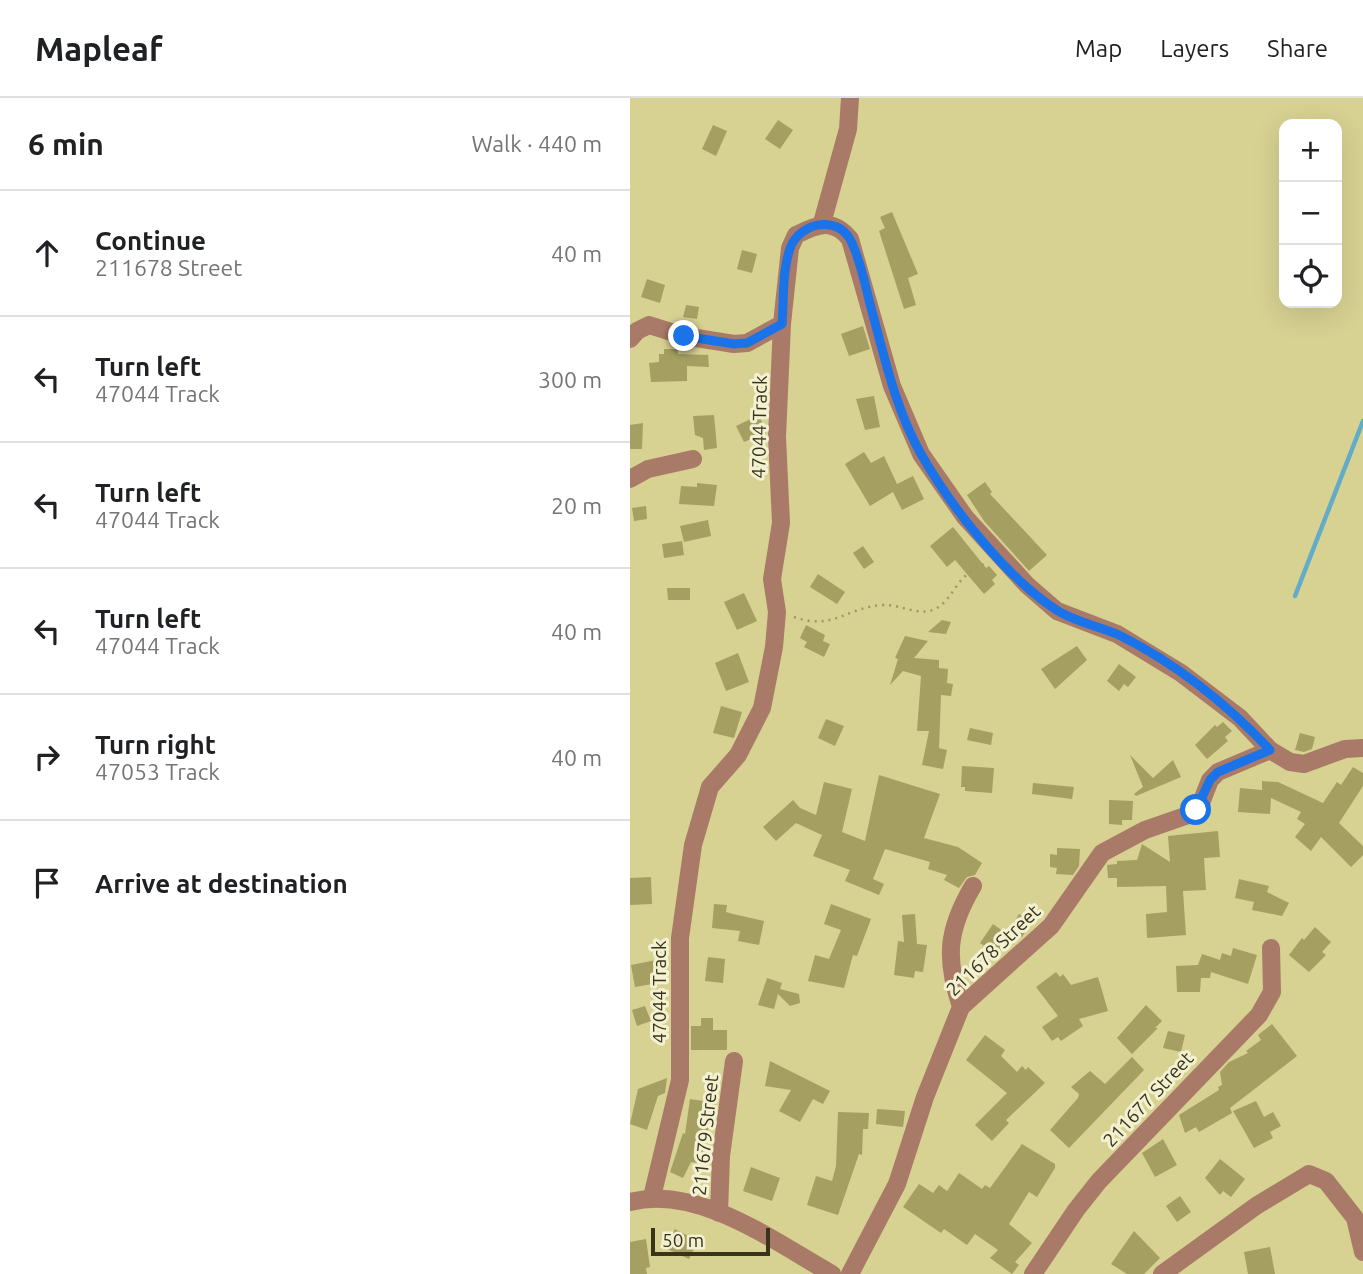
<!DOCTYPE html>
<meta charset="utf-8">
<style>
body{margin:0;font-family:Ubuntu,sans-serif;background:#f6f6f6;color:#202124}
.controls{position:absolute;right:21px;top:21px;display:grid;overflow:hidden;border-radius:14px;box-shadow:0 7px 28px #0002}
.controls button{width:63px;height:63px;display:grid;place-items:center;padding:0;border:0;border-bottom:2px solid #e0e0e0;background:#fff;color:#202124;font:35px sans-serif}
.scale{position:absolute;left:21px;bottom:18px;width:119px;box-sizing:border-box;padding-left:7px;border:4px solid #37341b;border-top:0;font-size:19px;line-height:24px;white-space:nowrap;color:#37341b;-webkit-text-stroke:5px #f3f1d1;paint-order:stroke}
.stop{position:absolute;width:21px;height:21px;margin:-16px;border:5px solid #1a73e8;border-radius:50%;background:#fff}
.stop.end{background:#1a73e8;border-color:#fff;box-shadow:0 2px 7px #0008}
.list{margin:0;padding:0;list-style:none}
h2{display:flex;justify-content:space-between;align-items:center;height:91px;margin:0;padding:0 28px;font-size:30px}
h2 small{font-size:23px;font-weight:400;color:#757577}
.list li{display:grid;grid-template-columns:46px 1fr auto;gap:21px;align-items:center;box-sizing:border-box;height:126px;padding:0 28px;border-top:2px solid #e0e0e0}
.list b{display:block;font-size:26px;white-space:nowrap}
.list p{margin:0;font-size:23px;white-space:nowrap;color:#757577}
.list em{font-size:23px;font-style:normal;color:#757577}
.icon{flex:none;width:38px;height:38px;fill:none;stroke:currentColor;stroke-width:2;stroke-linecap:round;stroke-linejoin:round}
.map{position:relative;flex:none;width:733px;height:1176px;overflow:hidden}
header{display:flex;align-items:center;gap:42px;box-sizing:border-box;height:98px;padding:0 35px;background:#fff;border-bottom:2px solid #e0e0e0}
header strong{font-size:33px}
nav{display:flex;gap:38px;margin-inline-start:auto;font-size:24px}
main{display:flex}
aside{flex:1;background:#fff}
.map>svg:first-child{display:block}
</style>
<header>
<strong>Mapleaf</strong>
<nav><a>Map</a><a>Layers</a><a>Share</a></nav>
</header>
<main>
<aside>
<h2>6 min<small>Walk · 440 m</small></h2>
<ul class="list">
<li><svg class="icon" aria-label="ahead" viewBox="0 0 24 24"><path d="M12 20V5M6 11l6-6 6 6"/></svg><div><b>Continue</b><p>211678 Street</p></div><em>40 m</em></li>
<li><svg class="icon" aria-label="left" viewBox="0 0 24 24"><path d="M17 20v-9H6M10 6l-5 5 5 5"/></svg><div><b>Turn left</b><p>47044 Track</p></div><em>300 m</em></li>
<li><svg class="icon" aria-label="left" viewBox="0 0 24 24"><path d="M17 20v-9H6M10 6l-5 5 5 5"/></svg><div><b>Turn left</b><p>47044 Track</p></div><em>20 m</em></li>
<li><svg class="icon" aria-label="left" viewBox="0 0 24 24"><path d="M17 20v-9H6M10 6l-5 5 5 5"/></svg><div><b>Turn left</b><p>47044 Track</p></div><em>40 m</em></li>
<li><svg class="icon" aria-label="right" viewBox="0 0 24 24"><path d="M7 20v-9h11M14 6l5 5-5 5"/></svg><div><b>Turn right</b><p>47053 Track</p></div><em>40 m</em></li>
<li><svg class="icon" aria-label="arrive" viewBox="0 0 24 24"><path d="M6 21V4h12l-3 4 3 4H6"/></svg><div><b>Arrive at destination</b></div></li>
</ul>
</aside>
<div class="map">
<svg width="733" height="1176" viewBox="0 0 733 1176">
<rect width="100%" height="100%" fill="#d7d192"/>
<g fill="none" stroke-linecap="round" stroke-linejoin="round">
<path stroke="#62acc7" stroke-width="4.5" d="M665,498L733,323"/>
</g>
<path fill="#a59f62" d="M148,22L163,32L150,51L135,41Z
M83,27L97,33L86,58L72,51Z
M262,114L288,176L278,180L286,207L274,211L249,133L255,130L250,119Z
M112,152L127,156L122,175L107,171Z
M17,181L35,187L30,205L11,199Z
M56,207L69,209L67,221L53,219Z
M233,228L240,251L219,258L211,236Z
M34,251H48V256L78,257L79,269L57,268V283L21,284L19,265L29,264V256H34Z
M244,298L250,329L235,332L226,301Z
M84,317L87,350L74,352L73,340L65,337L63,318Z
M129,317L136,335L114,344L106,328Z
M13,325L12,351H0V327Z
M234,354L241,365L254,358L267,386L283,378L294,401L272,412L263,394L240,408L215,366Z
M355,384L362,394L360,396L417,457L399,473L354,423L337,397Z
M67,385L87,387L84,408L49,406L51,388L67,389Z
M16,408L17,421L4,423L2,410Z
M78,422L81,438L54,444L50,428Z
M323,429L356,470L359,468L367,477L362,482L365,486L354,496L325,462L317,469L300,448Z
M52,443L54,457L34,460L32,446Z
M233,448L244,464L234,471L223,455Z
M188,476L215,494L207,506L180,489Z
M37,490H60V502H38Z
M114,495L127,523L107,532L94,504Z
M312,522L321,524L316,536L298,534Z
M176,527L195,537L193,543L200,546L194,559L174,549L177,544L170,540Z
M275,538L298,543L284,560L309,562V570L318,571L317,585L323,586L321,598L311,597L309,650L317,652L313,671L292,667L299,633H287L291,578L273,573L260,587L268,561L265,560Z
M447,548L457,562L425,591L411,571Z
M108,555L119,584L96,593L85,565Z
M489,566L506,579L498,589L494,586L489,593L477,583Z
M91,608L112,614L104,640L83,635Z
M196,621L214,628L205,648L188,640Z
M593,624L602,633L595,639L598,643L577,661L565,647L585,627L587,629Z
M340,630L363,635L361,647L337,642Z
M670,635L685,639L682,651L674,654L665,652Z
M500,657L523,680L543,662L551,679L506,698L504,696L513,689Z
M332,668L364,670L362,695L335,693V689H331Z
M723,669L733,675V688L709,725L733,748V757L721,769L691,739L681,753L665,739L675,726L667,721L671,714L641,700L640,716L608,714L610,690L632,692V683L648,684L693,705L707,684L711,687Z
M249,677L310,696L294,740L328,749L352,765L345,777L337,779L329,790L314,782L317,777L298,771L300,764L255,751L243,781L254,786L249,797L215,783L220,772L183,758L192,737L166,725L146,743L133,729L163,702L170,710L186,717L194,684L222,691L212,734L235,743Z
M403,685L444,689L442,701L402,696Z
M479,702L503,703L502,722H492V727L479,726Z
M588,733L590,759L574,760L576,792L553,793L556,837L517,840L516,816L537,814L536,788L487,789V780H478L477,767L487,766V763L507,762L512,746L540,764L538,738Z
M427,750L450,751L449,768L443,777L426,776L427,770L420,769V756L427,757Z
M21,779L22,806L0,807V780Z
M609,781L639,788L637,794L659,805L652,818L622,812L624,804L605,800Z
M84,806L97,807L96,814L103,816L134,823L129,847L108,843L110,833L82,830Z
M201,806L241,821L227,858L223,857L214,890L178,883L185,857L199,861L211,832L194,826Z
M285,816L287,846L297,847L293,874L285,873L284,880L264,877L268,843L274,844L272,817Z
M389,816L402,823L392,839L379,833Z
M363,826L381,839L368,858L350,845Z
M685,829L701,844L692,854L696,857L679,874L659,857L672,840L674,842Z
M603,850L627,857L618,886L581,874L580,880H571L570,894H547L546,868L568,867L572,856L590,862L592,855L601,858Z
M78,859L95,861L93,885L75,883Z
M26,862L27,867L31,866L34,884L5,889L1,867Z
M426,874L430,879L433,876L441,887L468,879L478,913L449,921L453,928L431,943L428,939L422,943L412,929L428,918L406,889Z
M137,880L152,885L150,891L169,896L170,905L160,908L148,896L144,911L128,907Z
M516,907L532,923L525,930H528L502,956L487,940Z
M15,908L21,923L7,928L2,912Z
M71,920H83V932H97V952H61V928H71Z
M642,926L667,958L600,1010L602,1015L569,1034L566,1029L555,1035L549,1017L589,992L588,989L592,987L590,974L599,964L618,955L616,953L631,942L628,937Z
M538,933L555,937L551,954L533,950Z
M355,937L375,952L371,958L387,974L392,968L396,972L398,969L415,985L376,1022L379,1025L362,1043L345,1027L377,995L336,962Z
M502,959L514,972L439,1050L420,1032L448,1000L449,996L441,989L460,973L475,986Z
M140,963L200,993L193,1006L183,1001L170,1024L149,1013L161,992L135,988Z
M37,980L35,995L28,998L17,1032L0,1026L8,991Z
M60,1001L86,1005L73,1049L81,1051L77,1066L61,1064L53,1080L40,1074L53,1035L55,1036Z
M626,1003L634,1019L643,1014L651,1028L640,1034L643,1040L624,1050L603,1013Z
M247,1011L275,1013L273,1029L246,1026Z
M208,1014L239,1015L238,1031H233L232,1057L229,1056L208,1117L177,1107L186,1078L202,1083L206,1068Z
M533,1041L547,1067L525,1079L512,1055Z
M392,1046L425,1066V1070L407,1099L399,1094L379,1126L402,1145L385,1164L389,1167L382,1176L360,1160L368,1152L345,1136L337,1147L314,1131L311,1135L273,1109L289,1086L303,1095L309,1087L317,1093L329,1075L352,1091L355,1087L360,1090Z
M590,1061L615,1081L601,1099L593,1093L590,1097L575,1080Z
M121,1069L150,1080L142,1103L113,1093Z
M550,1098L561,1114L547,1124L536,1108Z
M45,1131L68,1143L59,1161L35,1150Z
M504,1133L530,1160L514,1176H497L481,1166Z
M16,1141L20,1169L16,1170L17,1176H0V1144Z
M640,1149L645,1176H618L614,1154Z"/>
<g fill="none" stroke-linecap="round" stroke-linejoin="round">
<path stroke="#9d9867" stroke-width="2.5" stroke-dasharray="2 5" stroke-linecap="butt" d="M164,519C203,533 217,509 253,507C271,506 290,520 307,510C325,499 325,478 354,466"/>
<path stroke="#a97a67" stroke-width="18" d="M192,125L218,31L220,0
M0,241L7,233L19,227L54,238L104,246L117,245L152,226
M0,381L18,371L63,361
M331,909C315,860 317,832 343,788
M22,1099L50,982V840L63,747L80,689L108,657L132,610L144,549L147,514L142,481L151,425L147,339L152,226L160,150L166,137C188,126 203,120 220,141L262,288L291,356L335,419L397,487L427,513L487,536L551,575L610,620L640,652L660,664L674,666L715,651L733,650
M0,1104C68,1086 145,1144 202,1176
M89,1115L91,1058L104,963
M220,1176L267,1086L295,999L331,909L421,828L472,755L515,732L561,716L571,705L580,682L588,674L640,652
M403,1176L446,1112L469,1083L629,917L642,894L641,850
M532,1176L626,1108L679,1076L696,1083L725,1120L733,1154"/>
</g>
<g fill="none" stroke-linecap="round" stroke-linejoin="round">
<path stroke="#1a73e8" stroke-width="9" d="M54,238L104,246L117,245L152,226C154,202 152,170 161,148C171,125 206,117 220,141C230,160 235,186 240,206C254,257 265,310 291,356C321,409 375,478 425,511C444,524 469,528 489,537C545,565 597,606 640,652L588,674L580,682L566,712"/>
</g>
<g text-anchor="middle" stroke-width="6" stroke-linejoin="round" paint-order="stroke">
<g font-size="19" fill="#37341b" stroke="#f3f1d1">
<text transform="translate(129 329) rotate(-89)" y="7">47044 Track</text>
<text transform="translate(363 852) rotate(-44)" y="7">211678 Street</text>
<text transform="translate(29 894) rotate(-90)" y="7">47044 Track</text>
<text transform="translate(518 1001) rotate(-47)" y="7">211677 Street</text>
<text transform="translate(75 1037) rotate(-84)" y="7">211679 Street</text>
</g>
</g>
</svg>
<div class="controls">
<button>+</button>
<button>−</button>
<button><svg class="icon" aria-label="locate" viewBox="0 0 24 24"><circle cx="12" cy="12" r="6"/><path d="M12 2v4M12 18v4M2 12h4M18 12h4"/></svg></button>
</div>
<div class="scale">50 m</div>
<div class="stop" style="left:566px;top:712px"></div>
<div class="stop end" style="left:54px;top:238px"></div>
</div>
</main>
